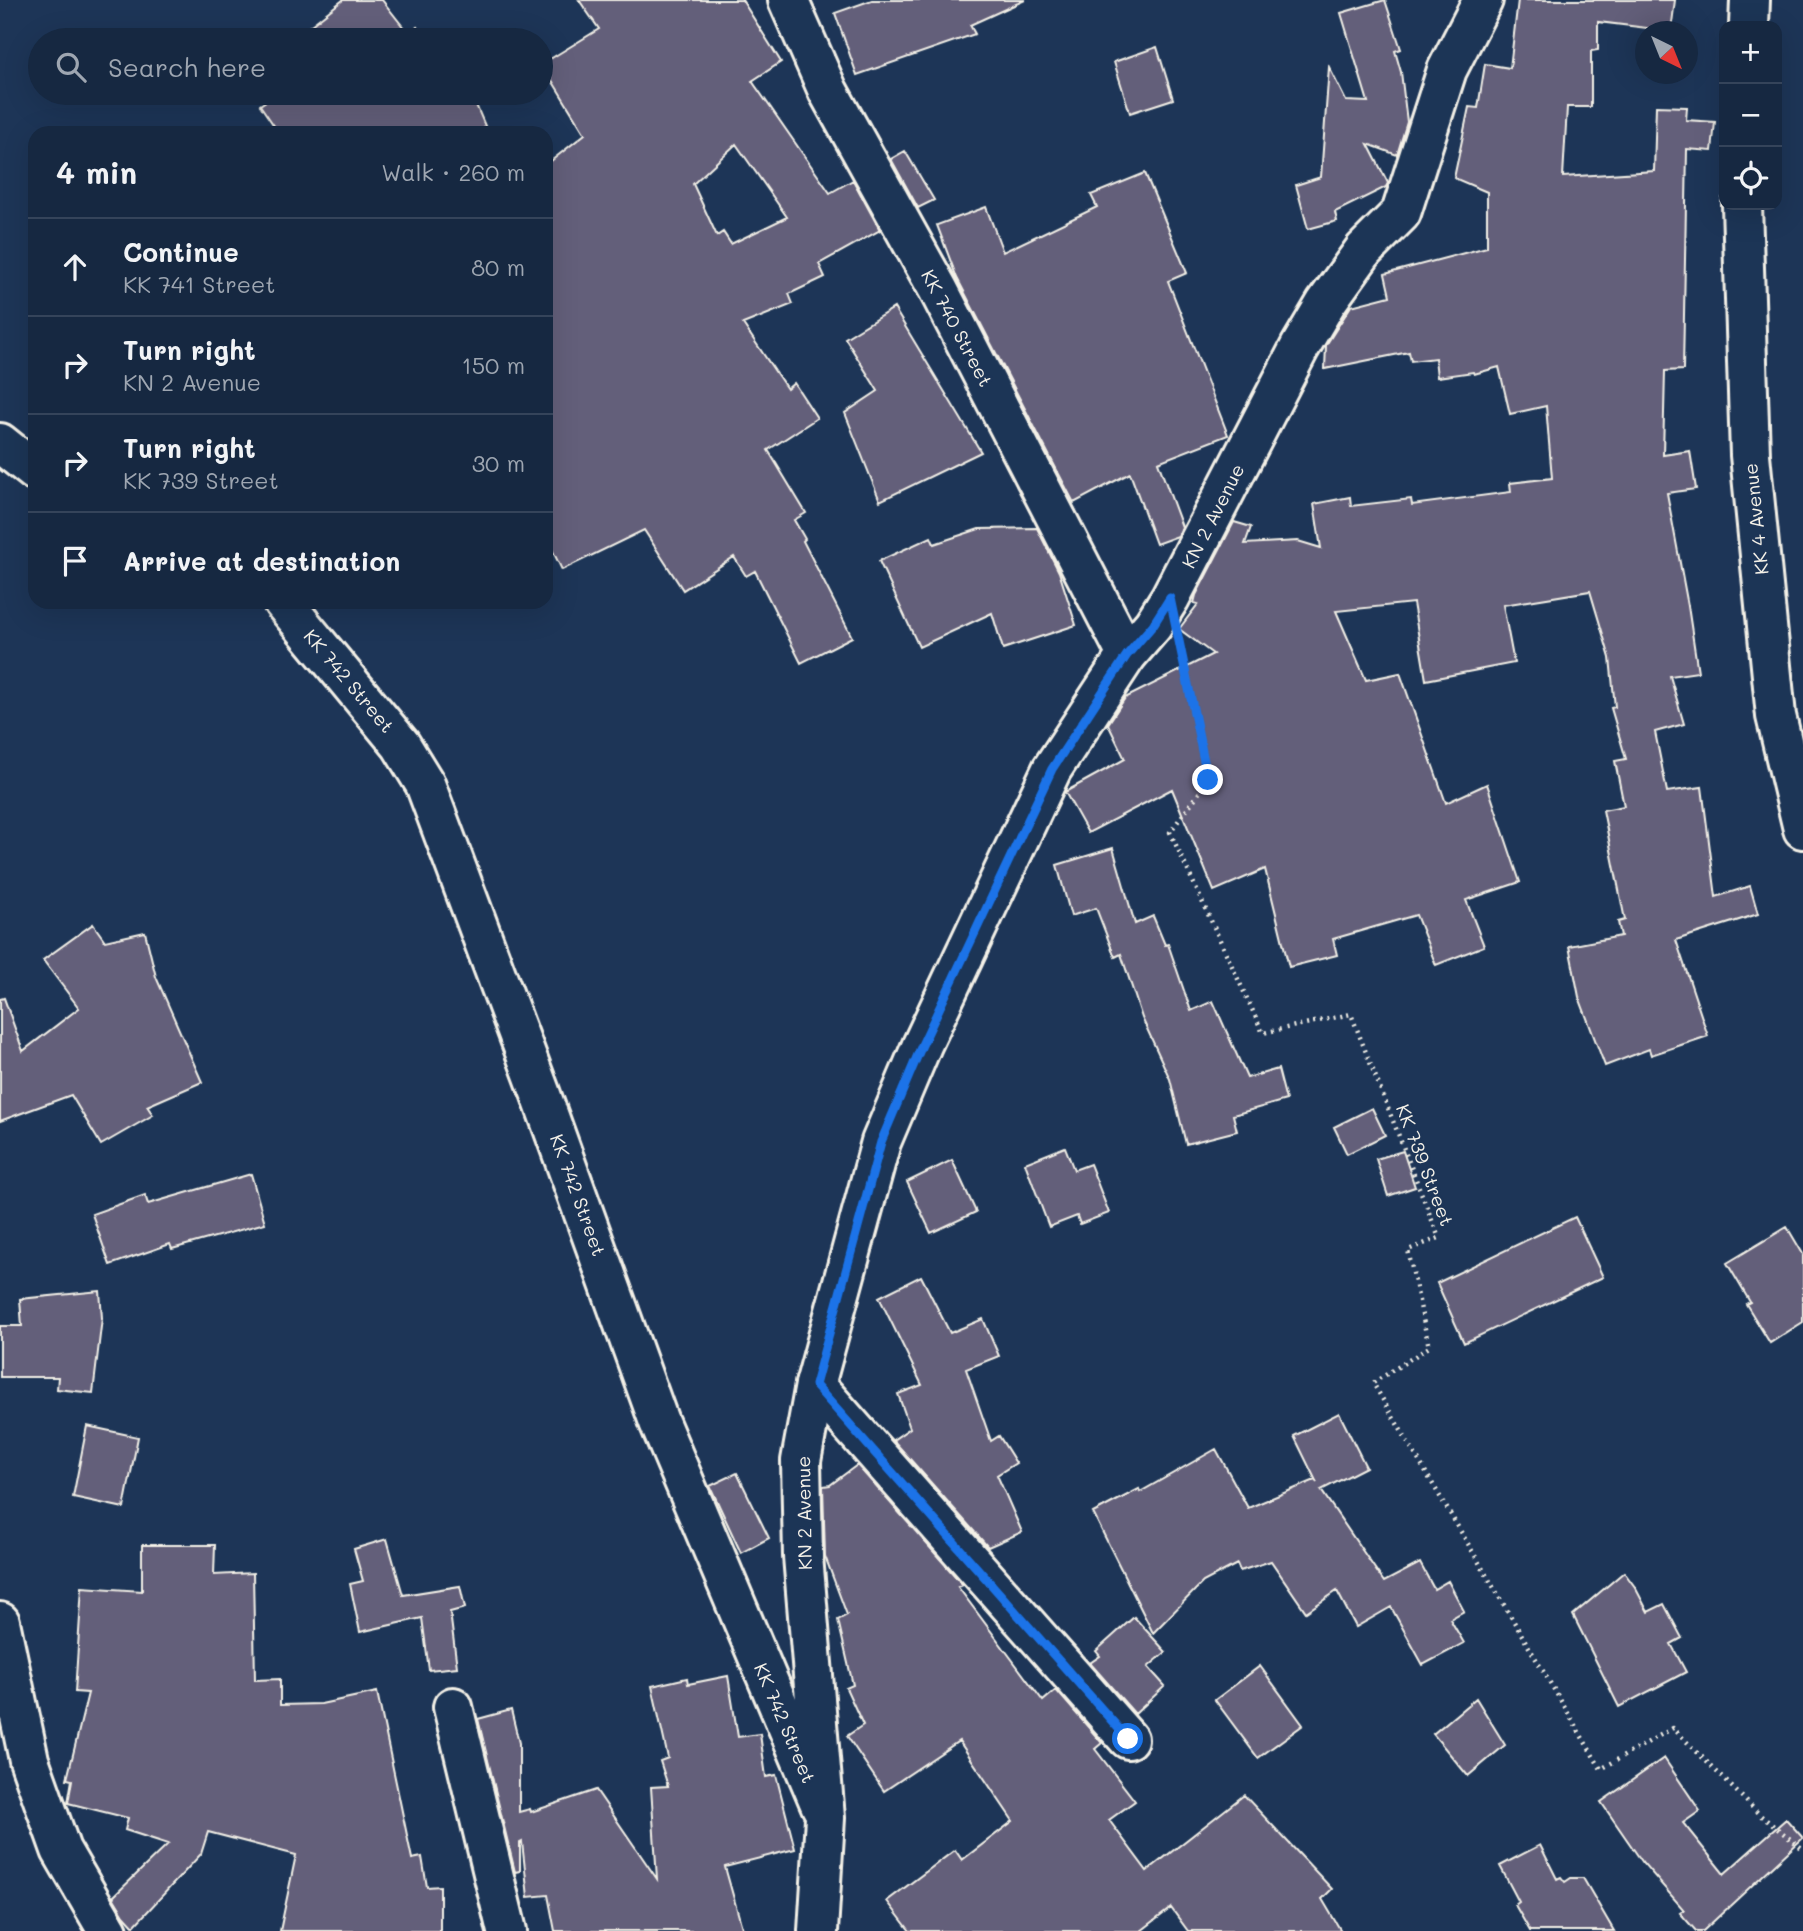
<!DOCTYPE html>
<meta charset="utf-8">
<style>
body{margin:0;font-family:Mali,sans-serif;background:#23344c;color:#f1f3f6}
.controls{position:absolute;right:21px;top:21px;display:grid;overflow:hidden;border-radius:14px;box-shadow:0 7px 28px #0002}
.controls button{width:63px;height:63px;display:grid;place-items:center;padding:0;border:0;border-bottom:2px solid #35445a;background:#162841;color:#f1f3f6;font:35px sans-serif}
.compass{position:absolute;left:1635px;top:21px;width:63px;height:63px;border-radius:50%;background:#162841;box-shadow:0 7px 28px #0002;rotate:137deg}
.stop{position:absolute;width:21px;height:21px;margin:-16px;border:5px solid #1a73e8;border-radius:50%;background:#fff}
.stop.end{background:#1a73e8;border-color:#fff;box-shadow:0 2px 7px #0008}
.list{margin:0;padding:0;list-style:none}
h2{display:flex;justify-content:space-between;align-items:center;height:91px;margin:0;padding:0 28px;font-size:30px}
h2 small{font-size:23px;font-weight:400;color:#9ea6b1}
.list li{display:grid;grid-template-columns:46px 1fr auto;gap:21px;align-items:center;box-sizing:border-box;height:98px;padding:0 28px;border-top:2px solid #35445a}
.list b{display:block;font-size:26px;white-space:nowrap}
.list p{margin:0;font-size:23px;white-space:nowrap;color:#9ea6b1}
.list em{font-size:23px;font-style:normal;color:#9ea6b1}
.icon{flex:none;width:38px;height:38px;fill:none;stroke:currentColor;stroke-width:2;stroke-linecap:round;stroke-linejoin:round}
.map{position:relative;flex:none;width:1803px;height:1931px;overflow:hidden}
.search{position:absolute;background:#162841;box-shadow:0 7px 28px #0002;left:28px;top:28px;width:525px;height:77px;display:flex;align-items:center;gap:18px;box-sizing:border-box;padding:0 24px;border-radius:38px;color:#9ea6b1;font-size:26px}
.panel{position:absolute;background:#162841;box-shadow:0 7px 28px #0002;left:28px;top:126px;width:525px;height:483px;border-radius:21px}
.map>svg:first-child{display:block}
</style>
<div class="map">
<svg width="1803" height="1931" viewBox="0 0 1803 1931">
<rect width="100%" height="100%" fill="#1d3557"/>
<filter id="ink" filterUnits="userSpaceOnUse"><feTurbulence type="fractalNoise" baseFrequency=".0143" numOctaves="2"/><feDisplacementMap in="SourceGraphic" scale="14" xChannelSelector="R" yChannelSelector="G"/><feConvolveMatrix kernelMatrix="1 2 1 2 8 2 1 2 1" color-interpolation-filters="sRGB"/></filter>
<g filter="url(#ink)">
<path fill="#635e7a" stroke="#f4f1e8" stroke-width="2" fill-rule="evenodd" d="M343,0H382L408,33L417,27L425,40H292Z
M579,0H742L781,62L752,81L830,193L853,180L880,230L819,264L825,277L789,294L793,304L743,324L787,389L794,383L817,418L768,450L806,513L794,520L805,539L803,541L852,637L801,663L755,571L746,576L734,557L683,590L644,530L562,570L546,537V165L585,134L542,64L599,29ZM736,144L787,217L731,244L723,232L717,236L693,184Z
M872,0H1025L970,25L975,34L857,75L835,13Z
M1385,0L1401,49L1395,51L1401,72L1407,122L1397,155L1368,144L1388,183L1386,187L1335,212L1337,221L1308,229L1296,185L1321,177L1329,67L1346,101L1368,102L1341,13Z
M1518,0H1675L1671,31L1598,22V50L1591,51V107H1567L1563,177L1654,171L1656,106L1687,107L1686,120L1715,122L1712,151L1687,149L1683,370L1665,371L1663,455L1690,451L1696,489L1667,493L1688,606L1698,672L1670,676L1684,724L1655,732L1667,792L1702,787L1716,897L1750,886L1758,914L1676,940L1708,1036L1651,1055L1649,1049L1605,1066L1579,997L1569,946L1621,936L1618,922L1625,920L1603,810L1624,806L1615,761L1626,759L1611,708L1615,707L1610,658L1590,591L1503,605L1514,663L1426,680L1413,603L1336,611L1366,680L1400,673L1446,803L1487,784L1520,882L1466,900L1484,946L1436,965L1416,915L1333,939L1337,955L1289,967L1265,869L1214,891L1172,789L1088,833L1065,792L1125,759L1108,724L1125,698L1213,654L1179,629L1198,604L1194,603L1196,595L1234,522L1251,527L1245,544L1298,541L1321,548L1314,504L1350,497L1351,506L1411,499L1412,505L1511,492L1510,483L1552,478L1546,406L1510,414L1499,367L1474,374L1473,372L1437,377L1435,358L1411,361L1409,352L1325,369L1326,345L1351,306L1390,296L1385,274L1487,247V192L1454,178L1469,107L1478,108L1485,64L1510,68Z
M1157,47L1173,99L1130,113L1114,62Z
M278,93H471L488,133H279L260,105Z
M905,151L934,200L918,208L891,159Z
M1145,173L1187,273L1168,281L1228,435L1158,462L1182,527L1178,536L1156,544L1130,473L1074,503L957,278L937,225L986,207L1003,252L1097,207L1091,195Z
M894,308L981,452L880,501L845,413L878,391L845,338Z
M1037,528L1059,572L1076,625L1003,649L992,613L919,647L879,561L931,537L934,544L979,529Z
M1113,848L1135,924L1153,916L1165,945L1168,944L1191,1011L1213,1001L1247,1078L1278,1069L1286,1100L1233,1115L1237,1131L1186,1144L1170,1079L1142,1018L1121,954L1115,957L1096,908L1071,916L1057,865Z
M93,924L105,941L145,932L156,977L202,1082L147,1106L153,1115L101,1145L71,1095L0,1121V999L4,998L23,1051L79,1008L43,960Z
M1372,1108L1385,1135L1347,1154L1334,1127Z
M1065,1147L1074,1170L1090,1164L1109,1213L1080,1224L1077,1216L1049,1227L1025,1163Z
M1403,1151L1415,1187L1388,1196L1376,1159Z
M952,1160L976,1212L931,1233L907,1182Z
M251,1174L265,1223L172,1249L170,1244L110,1265L92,1214L145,1195L148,1204Z
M1575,1217L1603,1277L1464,1343L1437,1283Z
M1787,1227L1803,1254V1322L1770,1343L1746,1304L1750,1302L1727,1263Z
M921,1276L950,1333L983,1319L999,1356L966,1369L991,1441L999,1436L1016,1463L997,1475L1022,1532L988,1547L893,1440L910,1428L898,1394L922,1385L879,1297Z
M100,1291L102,1318L93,1393L57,1389L58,1377H0V1326H22L20,1299Z
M1339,1413L1366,1467L1321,1490L1384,1582L1420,1563L1434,1589L1448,1581L1464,1611L1450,1619L1464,1643L1423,1665L1391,1607L1356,1627L1337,1591L1306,1612L1271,1561L1240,1571L1237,1564L1203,1582L1153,1633L1093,1513L1139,1489L1140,1492L1216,1449L1248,1508L1315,1480L1317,1483L1294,1436Z
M87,1426L138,1437L124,1508L73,1497Z
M857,1465L963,1585L958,1587L1043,1701L1056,1690L1102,1743L1095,1749L1135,1801L1109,1820L1147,1871L1244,1795L1332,1889L1322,1899L1341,1931H1188L1171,1908L1141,1931H910L887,1901L955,1850L962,1860L1013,1821L959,1741L884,1791L847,1736L863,1725L846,1688L853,1685L838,1620L847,1615L825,1556L823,1486L830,1485Z
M737,1473L769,1538L741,1553L710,1486Z
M387,1539L403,1595L460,1586L465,1608L450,1612L457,1667L429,1670L422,1618L360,1632L350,1584L363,1581L354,1549Z
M142,1545H215L214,1575L253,1573L255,1680L280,1679V1705L321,1704L377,1692L412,1859L422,1857L427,1887L440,1886V1931H280L296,1855L208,1832L201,1854L134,1926L124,1915L113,1897L168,1844L125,1830L128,1818L68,1803L72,1780L67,1779L88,1693L75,1692L82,1587L142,1591Z
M1624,1572L1635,1587L1648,1612L1664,1604L1682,1638L1671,1644L1686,1672L1619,1707L1573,1615Z
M1134,1617L1166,1652L1148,1667L1165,1686L1135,1714L1090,1663L1100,1656L1096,1651Z
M1260,1666L1303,1725L1258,1758L1215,1700Z
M728,1676L738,1737L760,1734L766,1777L776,1775L795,1849L725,1867L743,1931H555L548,1895L528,1897L522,1842L520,1843V1871L515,1872L478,1719L511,1710L519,1743V1812L530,1809L531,1812L596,1790L657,1879L651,1787L668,1786L660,1761L668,1758L652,1686L687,1678L688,1684Z
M1476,1698L1505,1745L1468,1776L1433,1734Z
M1664,1758L1700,1811L1683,1823L1724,1874L1786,1819L1803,1838L1703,1931H1696L1680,1913L1684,1910L1643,1863L1601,1802Z
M1540,1845L1557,1879L1561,1877L1565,1882L1571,1878H1583L1614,1931H1530L1515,1905L1519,1902L1500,1866Z"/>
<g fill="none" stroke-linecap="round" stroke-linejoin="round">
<g stroke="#f4f1e8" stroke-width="44">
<path id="minor" d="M788,0L828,91L938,289L1127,655
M0,443L35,471
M283,602L401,745L425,784L540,1092L659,1422L821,1806
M815,1385L1128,1739
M0,1622L29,1760L61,1850L108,1931
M453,1707L507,1931"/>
</g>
<g stroke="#f4f1e8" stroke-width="44">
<path id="tertiary" d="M818,1931L825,1818L803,1556L801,1461L815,1385L881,1142L922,1045L1052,769L1127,655L1153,625L1170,598L1300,347L1326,303L1364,250L1401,213L1447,70L1483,0"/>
</g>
<g stroke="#f4f1e8" stroke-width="44">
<path id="secondary" d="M1749,26L1750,0
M1742,205L1750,455L1776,716L1803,829"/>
</g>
<path stroke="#f4f1e8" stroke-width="4.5" stroke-dasharray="2 5" stroke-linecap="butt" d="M1181,651L1208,781L1170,832L1263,1033L1351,1014L1439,1238L1408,1250L1429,1347L1373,1383L1601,1769L1673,1728L1760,1815L1803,1849"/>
<use href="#minor" stroke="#1d3557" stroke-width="38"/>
<use href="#tertiary" stroke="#1d3557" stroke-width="38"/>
<use href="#secondary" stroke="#1d3557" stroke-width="38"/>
</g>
</g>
<g fill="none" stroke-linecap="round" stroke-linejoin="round" filter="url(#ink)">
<path stroke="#1a73e8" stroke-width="9" d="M1128,1739L815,1385L881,1142L922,1045L1052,769L1127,655L1153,625L1170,598L1208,780"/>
</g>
<g text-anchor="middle" stroke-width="5" stroke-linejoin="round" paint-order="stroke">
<g font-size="19" fill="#f4f1e8" stroke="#1d3557">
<text transform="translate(957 328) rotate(62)" y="7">KK 740 Street</text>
<text transform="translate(1213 516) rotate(-63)" y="7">KN 2 Avenue</text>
<text transform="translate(1756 519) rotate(-96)" y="7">KK 4 Avenue</text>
<text transform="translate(349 681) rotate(50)" y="7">KK 742 Street</text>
<text transform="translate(1425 1165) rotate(69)" y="7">KK 739 Street</text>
<text transform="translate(578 1195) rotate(70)" y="7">KK 742 Street</text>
<text transform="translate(804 1513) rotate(-91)" y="7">KN 2 Avenue</text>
<text transform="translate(785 1723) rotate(67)" y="7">KK 742 Street</text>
</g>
</g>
</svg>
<div class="controls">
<button>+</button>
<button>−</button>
<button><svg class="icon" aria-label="locate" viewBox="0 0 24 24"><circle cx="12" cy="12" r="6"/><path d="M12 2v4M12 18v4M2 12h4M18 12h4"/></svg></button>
</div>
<svg class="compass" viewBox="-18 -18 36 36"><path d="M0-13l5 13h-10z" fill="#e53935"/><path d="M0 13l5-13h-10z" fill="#9ea6b1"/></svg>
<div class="stop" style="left:1128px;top:1739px"></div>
<div class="stop end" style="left:1208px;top:780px"></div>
<div class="search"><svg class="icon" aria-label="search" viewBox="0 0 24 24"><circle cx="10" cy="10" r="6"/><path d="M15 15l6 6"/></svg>Search here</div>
<section class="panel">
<h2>4 min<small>Walk · 260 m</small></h2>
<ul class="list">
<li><svg class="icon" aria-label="ahead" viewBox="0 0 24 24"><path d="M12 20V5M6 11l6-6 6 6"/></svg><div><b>Continue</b><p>KK 741 Street</p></div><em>80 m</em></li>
<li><svg class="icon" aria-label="right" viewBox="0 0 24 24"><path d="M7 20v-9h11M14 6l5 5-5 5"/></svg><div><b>Turn right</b><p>KN 2 Avenue</p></div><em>150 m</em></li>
<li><svg class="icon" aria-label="right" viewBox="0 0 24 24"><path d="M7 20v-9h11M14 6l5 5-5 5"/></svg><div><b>Turn right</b><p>KK 739 Street</p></div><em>30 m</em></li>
<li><svg class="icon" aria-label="arrive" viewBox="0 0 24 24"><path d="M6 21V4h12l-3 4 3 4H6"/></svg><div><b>Arrive at destination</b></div></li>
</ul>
</section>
</div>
